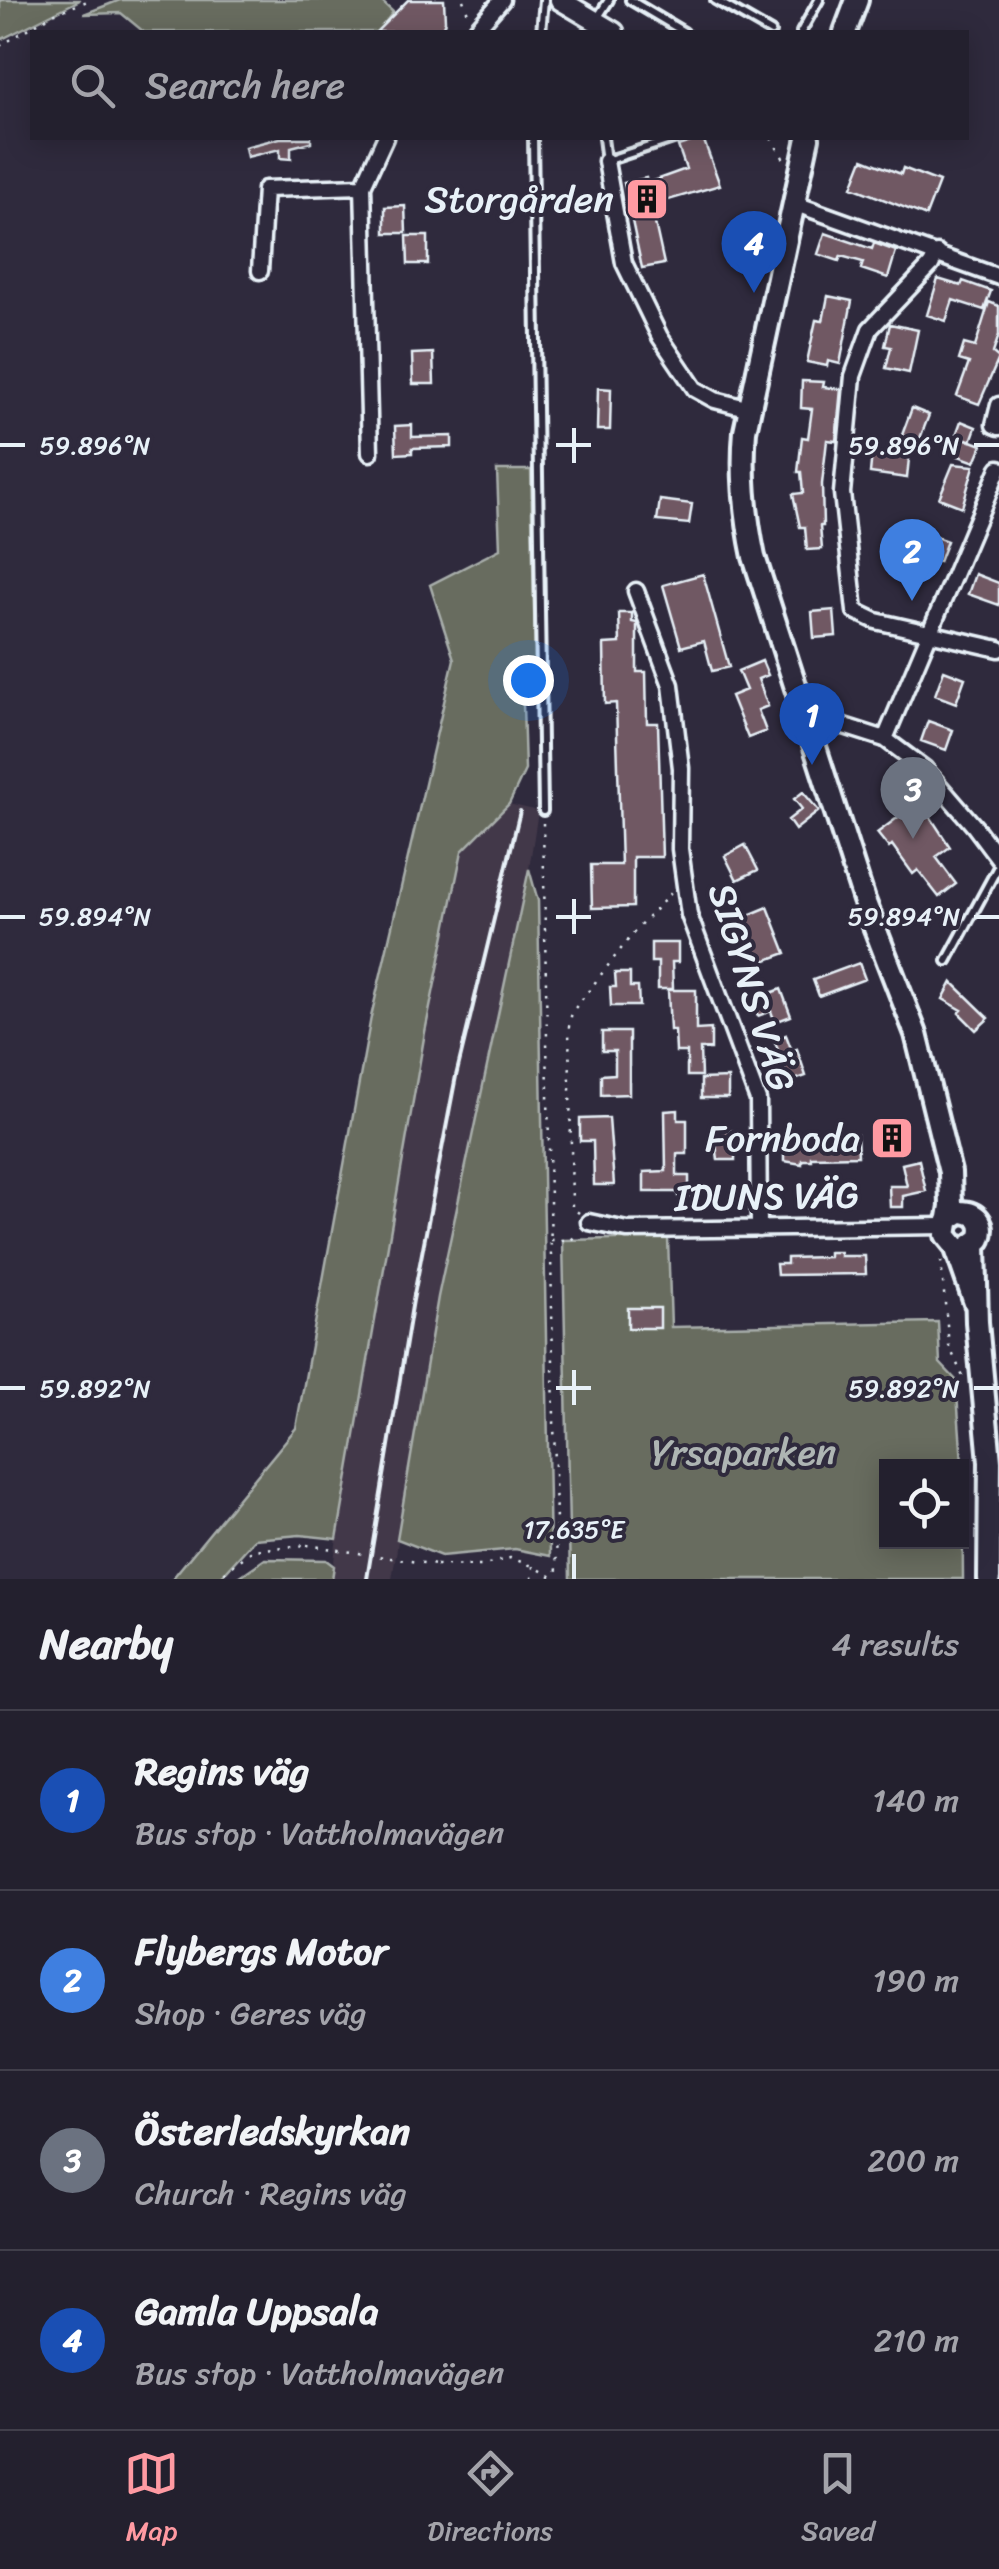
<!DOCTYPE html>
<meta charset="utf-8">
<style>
body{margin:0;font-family:Sriracha,sans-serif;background:#2b2836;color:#f1f3f6}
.controls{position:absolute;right:30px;bottom:30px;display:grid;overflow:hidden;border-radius:0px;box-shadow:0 5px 25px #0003}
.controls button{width:90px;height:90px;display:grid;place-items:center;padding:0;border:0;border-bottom:2px solid #403e4a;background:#23202e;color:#f1f3f6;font:50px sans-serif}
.you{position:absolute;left:528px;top:680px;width:35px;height:35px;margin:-25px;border:8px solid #fff;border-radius:50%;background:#1a73e8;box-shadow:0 0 0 15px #1a73e833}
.badge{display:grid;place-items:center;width:65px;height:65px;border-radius:50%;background:#ff9aa2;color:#fff;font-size:32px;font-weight:700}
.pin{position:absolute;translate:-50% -82px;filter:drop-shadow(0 2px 5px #0008)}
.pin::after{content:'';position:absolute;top:52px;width:35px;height:30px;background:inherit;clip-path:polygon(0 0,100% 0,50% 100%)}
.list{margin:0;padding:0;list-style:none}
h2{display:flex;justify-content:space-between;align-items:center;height:130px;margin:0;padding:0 40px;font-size:42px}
h2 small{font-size:32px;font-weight:400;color:#a3a3aa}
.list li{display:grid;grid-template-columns:65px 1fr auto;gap:30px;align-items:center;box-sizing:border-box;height:180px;padding:0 40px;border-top:2px solid #403e4a}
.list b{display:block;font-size:38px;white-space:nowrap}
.list p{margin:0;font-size:32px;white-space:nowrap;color:#a3a3aa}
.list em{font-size:32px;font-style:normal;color:#a3a3aa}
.icon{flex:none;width:55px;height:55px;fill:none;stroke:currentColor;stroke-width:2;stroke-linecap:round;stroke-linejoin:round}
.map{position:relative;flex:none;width:999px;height:1579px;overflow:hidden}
.search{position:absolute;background:#23202e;box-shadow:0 5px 25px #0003;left:30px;right:30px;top:30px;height:110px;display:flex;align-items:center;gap:25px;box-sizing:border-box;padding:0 35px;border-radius:0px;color:#a3a3aa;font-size:38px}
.sheet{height:850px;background:#23202e}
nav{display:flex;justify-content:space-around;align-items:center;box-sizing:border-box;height:140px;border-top:2px solid #403e4a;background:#23202e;font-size:28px;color:#a3a3aa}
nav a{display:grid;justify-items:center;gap:5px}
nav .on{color:#ff9aa2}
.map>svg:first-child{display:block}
</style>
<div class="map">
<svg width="999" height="1579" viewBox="0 0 999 1579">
<rect width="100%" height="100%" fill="#2f2a3d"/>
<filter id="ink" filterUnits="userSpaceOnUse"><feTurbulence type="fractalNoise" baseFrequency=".01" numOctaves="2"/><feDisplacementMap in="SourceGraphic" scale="20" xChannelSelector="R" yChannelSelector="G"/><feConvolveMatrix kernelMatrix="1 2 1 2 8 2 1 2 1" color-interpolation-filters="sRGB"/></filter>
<g filter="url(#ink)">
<path fill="#423849" d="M509,804L538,811L529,869L438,1297L392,1579H332L341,1502L425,1032L462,851Z"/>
<path fill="#686c5e" stroke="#a8aeab" stroke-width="2.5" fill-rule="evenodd" d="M0,0H80L0,40Z
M120,0H380L393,12L378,32H144L121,13L84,14Z
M497,470H531L536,698L523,704L525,770L509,804L462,851L425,1032L337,1539L300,1535L255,1539L219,1579H172L296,1428L371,1017L454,659L430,585L500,549Z
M529,869L538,901L550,1556L515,1549L441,1556L397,1539L438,1297Z
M668,1238L671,1327L938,1322L940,1363L956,1380L962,1463L963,1579H570L563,1240ZM886,1466H962V1541H886Z
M265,1559L326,1560L334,1566L332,1579H236Z"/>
<path fill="#705864" stroke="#e8f1f8" stroke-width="2.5" d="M408,0H444L445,21L441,32H376Z
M280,138H311V142L291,147V159L280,158V149L247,157L245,147Z
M703,138L720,185L651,205L664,264L642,268L624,183L646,178L647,183L686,169L678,146Z
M863,159L901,174L903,168L939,182L926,216L852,187Z
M405,206L406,233H385V207Z
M825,233L872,249L874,243L896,251L888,278L861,269L863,262L841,256L839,261L818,254Z
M407,236H428V264H408Z
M938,279L961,286L963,281L991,291L984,310L953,300L946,321L927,315Z
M828,296L852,301L840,364L828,361L827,366L807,362L816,320L823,321Z
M989,302L999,306V335L993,353L999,358L979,404L957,396L969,363L959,360L964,344L975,347Z
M890,324L918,330L909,373L886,368L891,347L885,346Z
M433,353L434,384H413L412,354Z
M802,381L824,382L823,387L841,389L836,441L827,440L822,484L823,526H820L822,549L807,550L805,527H800L793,494L803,493L801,472H798L802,437L808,438L812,409L801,408Z
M598,388L611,389L610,430H597Z
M912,408L929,415L919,441L902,435Z
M961,421L976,427L971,441L964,438L982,445L975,462L956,455L963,438L956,435Z
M412,425V437L452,436V447L412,448V453L396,454L395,426Z
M872,453L909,458L907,478L870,473Z
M953,464L974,466L962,507L939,498Z
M660,500L692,504L689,524L657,521Z
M919,531L947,541L939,562L912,552Z
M703,574L729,667L712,671L704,641L681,647L663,585Z
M975,574L999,583V605L968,594Z
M834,610L836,636L814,638L812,612Z
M619,613H632V622L637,623V672H646L647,723H658L662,857H633V907L592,908L591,865H621L616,703L605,704L604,644L620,643Z
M762,661L768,675L758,679L768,706L758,710L766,731L748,738L731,696L746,690L738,671Z
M944,670L965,678L956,703L935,695Z
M928,721L953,730L946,750L921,741Z
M803,792L819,811L795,830L788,820L802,809L794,799Z
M920,801L950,847L936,857L956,884L939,897L918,870L913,874L892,845L889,848L877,833Z
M745,845L758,870L737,880L725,856Z
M768,907L786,953L756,964L739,919Z
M651,943H678V962H672L673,989H658V962H651Z
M859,963L865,979L819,996L813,980Z
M615,973H630V987H638L639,1006H611L610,987H616Z
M952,982L989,1018L976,1030L959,1013L962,1010L943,999Z
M781,989L791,1016L775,1022L771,1011L758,1016L752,1000Z
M668,990H696V1030L711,1029V1049H700L701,1076H687V1052H676L675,1030H670Z
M602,1032H629V1094L601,1095V1075L615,1074V1051H602Z
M786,1035L792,1051L797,1049L806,1076L789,1082L785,1071L773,1076L767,1060L780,1055L774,1040Z
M728,1078V1098H701V1079Z
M678,1110V1120H687V1154H677V1176H689V1196H678V1192H644V1172L666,1171L665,1111Z
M609,1118L614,1185H594L593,1141H580V1119Z
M714,1126H727V1131H735V1160H718Z
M857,1135L858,1156L811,1157V1160H802V1164L784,1161V1143L823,1142V1136Z
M919,1160L926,1191L903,1196V1207H890L889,1186H907L902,1164Z
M829,1252H840V1256H865L866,1274L777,1275L776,1264H787V1258L829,1257Z
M628,1308H660V1328H628Z"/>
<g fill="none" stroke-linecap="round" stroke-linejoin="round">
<g stroke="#e8f1f8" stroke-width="14">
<path id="service" d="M630,0L684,32
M715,0L771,32
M596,20L609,0
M541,32L544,0
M801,32L819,0
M533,138L543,811
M603,138L606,161L676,138
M947,961L999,865"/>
</g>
<g stroke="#e8f1f8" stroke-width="21">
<path id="minor" d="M474,32L502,0
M606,161L624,263L660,337L695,389L715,400L750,409
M793,203L999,277
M937,253L931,265L870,329L853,376L842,493L855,611L876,621L999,649
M260,271L265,189L363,186
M999,405L994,425L999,427
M370,453L363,186L385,138
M636,591L671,685L681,768L680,849L689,915L758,1100L759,1229
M811,735L841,725L885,739L925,769L975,827L999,859
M885,739L999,468
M589,1222L627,1230L946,1226"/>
</g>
<g stroke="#e8f1f8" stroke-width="25">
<path id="tertiary" d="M560,0L614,32"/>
</g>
<g stroke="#e8f1f8" stroke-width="28">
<path id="secondary" d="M845,32L857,0
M808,138L745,431C741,475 745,514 754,557L864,900L916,1034L950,1172L951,1206L946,1235L955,1246L975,1303
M948,1220L960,1212C977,1212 986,1223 980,1239L966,1249
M975,1245L977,1322L990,1462L989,1579"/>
</g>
<path stroke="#e8f1f8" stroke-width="2.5" stroke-dasharray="2.5 8" stroke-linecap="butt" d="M463,0L469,16
M0,46L53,14L90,0
M771,138L785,161
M543,823L557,1579
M579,1213L572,1208L569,1026L572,1012L635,931L672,892
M551,1240H571L579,1232
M941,1261L949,1346L964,1379
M436,1565L481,1566L510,1558L533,1566
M216,1579L253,1550L307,1545
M532,1579L533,1566L554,1578"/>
<use href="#service" stroke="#2f2a3d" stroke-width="6"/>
<use href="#minor" stroke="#2f2a3d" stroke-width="14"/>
<use href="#tertiary" stroke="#2f2a3d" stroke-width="18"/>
<use href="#secondary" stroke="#2f2a3d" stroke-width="20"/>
<path stroke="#e8f1f8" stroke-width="4" d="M367,1579L413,1300L456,1076L520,811"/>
<path stroke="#e8f1f8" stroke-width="2.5" stroke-dasharray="2.5 8" stroke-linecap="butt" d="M307,1545L436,1565"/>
</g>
</g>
<path fill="none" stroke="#e8f1f8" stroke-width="4" d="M574,428V463M0,445H25M556,445H591M974,445H999M574,899V934M0,917H25M556,917H591M974,917H999M574,1370V1405M0,1388H25M556,1388H591M974,1388H999M574,1554V1579"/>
<defs>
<g id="building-square" transform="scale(2.25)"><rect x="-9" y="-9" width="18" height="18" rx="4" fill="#ff9aa2" stroke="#2f2a3d"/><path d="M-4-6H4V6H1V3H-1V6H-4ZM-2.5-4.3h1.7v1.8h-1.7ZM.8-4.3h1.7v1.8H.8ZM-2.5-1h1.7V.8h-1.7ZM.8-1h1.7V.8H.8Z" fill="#111"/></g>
</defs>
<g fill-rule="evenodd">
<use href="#building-square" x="647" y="199"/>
<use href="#building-square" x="892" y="1138"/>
</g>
<g text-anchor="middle" stroke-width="8" stroke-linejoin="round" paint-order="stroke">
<g font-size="38" fill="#e8f1f8" stroke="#2f2a3d" text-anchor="end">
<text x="614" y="212">Storgården</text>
<text x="860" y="1151">Fornboda</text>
</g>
<g font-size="38" fill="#e8f1f8" stroke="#2f2a3d">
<text transform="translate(752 987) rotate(73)" y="13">SIGYNS VÄG</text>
<text transform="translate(767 1196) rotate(-1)" y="13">IDUNS VÄG</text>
</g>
<g font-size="38" fill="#aeb5b3" stroke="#2f2a3d">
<text x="744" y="1465">Yrsaparken</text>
</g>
</g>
<g font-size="25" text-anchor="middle" fill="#e8f1f8" stroke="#2f2a3d" stroke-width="8" stroke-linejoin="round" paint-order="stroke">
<text x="95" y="454">59.896°N</text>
<text x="904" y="454">59.896°N</text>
<text x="95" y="925">59.894°N</text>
<text x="904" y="925">59.894°N</text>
<text x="95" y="1397">59.892°N</text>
<text x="904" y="1397">59.892°N</text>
<text x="574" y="1538">17.635°E</text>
</g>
</svg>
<div class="controls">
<button><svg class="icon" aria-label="locate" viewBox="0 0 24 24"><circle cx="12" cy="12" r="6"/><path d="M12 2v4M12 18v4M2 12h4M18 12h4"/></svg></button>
</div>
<div class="you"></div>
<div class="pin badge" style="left:812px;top:765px;background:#1a4fb4">1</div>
<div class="pin badge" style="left:912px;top:601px;background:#3f7fe0">2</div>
<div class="pin badge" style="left:913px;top:839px;background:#6b7280">3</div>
<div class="pin badge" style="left:754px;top:293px;background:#1a4fb4">4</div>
<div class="search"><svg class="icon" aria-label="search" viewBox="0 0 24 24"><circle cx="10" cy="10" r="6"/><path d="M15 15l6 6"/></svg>Search here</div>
</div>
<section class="sheet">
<h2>Nearby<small>4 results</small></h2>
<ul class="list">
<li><span class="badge" style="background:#1a4fb4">1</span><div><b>Regins väg</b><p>Bus stop · Vattholmavägen</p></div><em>140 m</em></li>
<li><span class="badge" style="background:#3f7fe0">2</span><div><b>Flybergs Motor</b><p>Shop · Geres väg</p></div><em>190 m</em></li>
<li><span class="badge" style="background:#6b7280">3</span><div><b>Österledskyrkan</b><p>Church · Regins väg</p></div><em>200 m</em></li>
<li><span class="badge" style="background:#1a4fb4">4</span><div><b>Gamla Uppsala</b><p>Bus stop · Vattholmavägen</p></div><em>210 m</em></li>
</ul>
</section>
<nav>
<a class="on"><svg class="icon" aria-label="map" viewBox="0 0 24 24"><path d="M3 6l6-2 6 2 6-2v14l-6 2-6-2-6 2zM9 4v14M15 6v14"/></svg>Map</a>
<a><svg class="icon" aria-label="directions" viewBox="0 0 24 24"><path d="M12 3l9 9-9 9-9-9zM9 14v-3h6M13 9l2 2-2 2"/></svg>Directions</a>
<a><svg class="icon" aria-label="saved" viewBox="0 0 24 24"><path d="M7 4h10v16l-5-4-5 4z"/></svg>Saved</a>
</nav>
